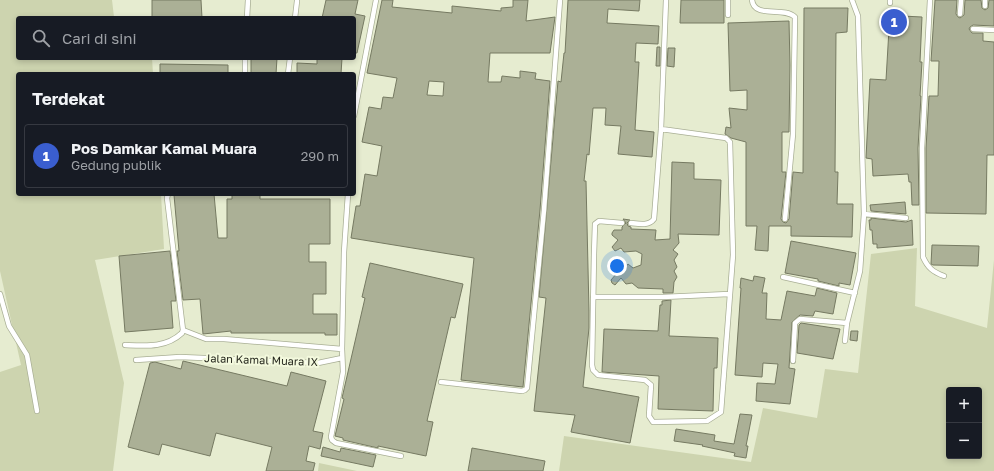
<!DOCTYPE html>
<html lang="id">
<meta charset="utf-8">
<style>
body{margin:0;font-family:"Golos Text",sans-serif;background:#20242c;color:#f1f3f6}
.controls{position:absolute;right:12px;bottom:12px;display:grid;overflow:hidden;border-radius:4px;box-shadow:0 2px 6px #0003}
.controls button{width:36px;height:36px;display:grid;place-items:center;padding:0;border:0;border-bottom:1px solid #363941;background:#171b24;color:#f1f3f6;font:20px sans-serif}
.you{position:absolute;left:617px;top:266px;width:14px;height:14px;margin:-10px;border:3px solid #fff;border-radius:50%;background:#1a73e8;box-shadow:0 0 0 6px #1a73e833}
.badge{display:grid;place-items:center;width:26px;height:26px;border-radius:50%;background:#3a5ecf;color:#fff;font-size:13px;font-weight:700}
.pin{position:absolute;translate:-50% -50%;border:2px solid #fff;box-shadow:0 1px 4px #0006}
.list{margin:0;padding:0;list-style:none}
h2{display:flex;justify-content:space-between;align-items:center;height:52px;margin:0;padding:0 16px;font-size:17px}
h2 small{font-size:13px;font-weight:400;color:#9ea1a6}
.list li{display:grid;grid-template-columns:26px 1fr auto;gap:12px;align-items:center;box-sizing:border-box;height:64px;margin:0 8px 8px;padding:0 8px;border:1px solid #363941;border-radius:4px}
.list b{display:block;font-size:15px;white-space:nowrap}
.list p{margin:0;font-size:13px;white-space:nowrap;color:#9ea1a6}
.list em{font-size:13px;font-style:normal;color:#9ea1a6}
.icon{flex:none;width:22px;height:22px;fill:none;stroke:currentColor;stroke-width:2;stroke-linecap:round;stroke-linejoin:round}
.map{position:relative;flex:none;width:994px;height:471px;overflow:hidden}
.search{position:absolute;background:#171b24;box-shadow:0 2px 6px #0003;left:16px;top:16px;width:340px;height:44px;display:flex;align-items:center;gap:10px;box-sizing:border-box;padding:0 14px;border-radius:4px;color:#9ea1a6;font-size:15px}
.panel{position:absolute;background:#171b24;box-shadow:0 2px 6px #0003;left:16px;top:72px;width:340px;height:124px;border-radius:4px}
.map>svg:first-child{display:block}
</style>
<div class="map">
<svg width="994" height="471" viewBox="0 0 994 471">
<rect width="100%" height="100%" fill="#e6ecd0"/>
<path fill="#cdd4af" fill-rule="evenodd" d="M0,0H112L114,17L129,18H18V58H152L153,74H18V194H161L164,249L95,260L124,383L113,471H0V372L21,365L0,271Z
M917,248L915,306L987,328L994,260V471H559L564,436L751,462L763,408L817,418L825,369L858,373L871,254ZM949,390H979V456H949Z
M319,463L357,471H318Z"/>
<path fill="#abb096" stroke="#767a62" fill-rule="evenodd" d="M152,0H201L202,18H152Z
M326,0H358L355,14L365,16L357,53H354V18H322Z
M382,0H393L392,7L452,13V6L501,11V8L513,7V0H528L526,21L555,17L550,53H490L488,82H501L502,76L520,78V71L536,73L535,79L550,81L540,210L523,387L461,380L474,258L351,238L356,206H360L365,174L377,176L382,146L362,142L369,107L381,109L383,97L393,98L397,78L367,73ZM429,81L444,82L443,96L427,95Z
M568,0H640L639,11L608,9L607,23L659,26L658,44L636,43L635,62H639L635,130L654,132L652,157L618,154L621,126L605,125L606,108H593L589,155L587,154L584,181H586L589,311V328L583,387L639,397L630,443L571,432L575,415L534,411L546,298L539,297L558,81L561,82L564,53H565Z
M681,0H724V23H680Z
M935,0H957L956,14L958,17L960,18L964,15L965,0H981L982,8L985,10L988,8L989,0H994V26L973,25L970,27L969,29L972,33H983V41L994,42V155H987L986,214L926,213V148L929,96H938L939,61H931Z
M804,8H848L847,32L836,33L835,172H838L837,204H853L852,237L791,236V226H769L768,251L755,250L757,226H746V142L731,138L725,134L726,127L731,128L729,108L747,110V90L730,91L728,23L789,21L790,65L789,132H782V172H786L781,219L783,222L786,223L789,219L793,172L803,173Z
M882,15L922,17L920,62H922L920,96H921L918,148L919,205H912L911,182H909L908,174L873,176L872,159L866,158L870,79L886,80L889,29L881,28Z
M657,47H660V66H656Z
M668,48H675L674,67L667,66Z
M251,58H277L276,74H251Z
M317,58H342L341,74H297V63L317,64Z
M160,64L228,65V74H160Z
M672,162L694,163V179L721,180L719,235L678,234L679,243L673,250L678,254L674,260L677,267L674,271L677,277L674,282L673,293H663V289L638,288L632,283L626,284L621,278L615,285L612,283L611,280L617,273L612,269L614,264H617L623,270L628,264L633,268L641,265L642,254L636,251L624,252L621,248L615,251L612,247L618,240L612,235V233L614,230H622V227L626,223L623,219L630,220L627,223L628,226L631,227V229L656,230L655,240L670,239Z
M185,194H214L218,238H227V199H232V194H260V199H330V244H309V262H326V294H313V314H337V335H325V333H231V331L203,334L200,299L183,300L177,251H179L174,195Z
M905,202L906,214L871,211L870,205Z
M871,218L906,222L912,220L913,245L877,248V244H873L872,230H870L869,220H871Z
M791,241L856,253L850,285L839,283V286L818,281V279L785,273Z
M932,245L979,246L978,266L933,265L931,264Z
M170,251L176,301H171L173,328L125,332L119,256Z
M370,263L463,284L455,318L451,317L427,421L433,422L426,456L378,446V448L343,440V438L335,436L344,399L342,398L365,298L362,297Z
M754,276L765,278L762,293H767L766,319L781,320L787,291L815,296L817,288L837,293L833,314L815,311L813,316L800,315L792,322L789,368L795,369L790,404L756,401L757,383L775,384L778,364L763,363L762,377L735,375L741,288H740L741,278L753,281Z
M671,300L669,336L718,338L717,368H714L713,411L658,409L659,376L602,372L604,329L658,331L660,305H662V301Z
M801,323L840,329L833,359L797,353L799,325Z
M851,331H858L857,341L850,340Z
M183,361L287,386L291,372L326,381L313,431L323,433L320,449L309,446L306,461L315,463L313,471H266L272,447L216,433L210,456L162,444L159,455L128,447L150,363L155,362L181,369Z
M740,414L752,415L746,446H748L746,458L734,456L735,453L702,446L703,445L674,441L676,429L715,435L714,441L734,444Z
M323,447L340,452L341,448L376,455L373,467L321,456Z
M472,448L545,461L543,471H468Z"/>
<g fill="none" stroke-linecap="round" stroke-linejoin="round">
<g stroke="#a9af95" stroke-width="6">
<path id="lane" d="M752,0C754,19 784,6 795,17L793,134L785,219
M890,0V3
M930,0L922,148L923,257C928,268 933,272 944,276
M985,6V0
M960,14L961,0
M728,15V0
M247,18L248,0
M295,18L297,1
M973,29L994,30
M245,74V58
M288,74L290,58
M354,116L376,0
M348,194L344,252L342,349L343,372L331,437L332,440L336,443L401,456
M864,214L906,218
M622,223L599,221L595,224L594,254L592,365L593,370L598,375L645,380L651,385L649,416L653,422L707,421L721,412L733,255L730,142L726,138L661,129
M631,223C639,224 649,226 654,219L661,129L666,0
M783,277L855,293
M0,294L9,326L27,355L37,411
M593,297H663L729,294
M183,330L206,339H224L342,349
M845,341L847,323L860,271L864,214L858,16L852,0
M125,345C146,346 166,348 182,333L183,330L167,198L168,194
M136,360L180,357L318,363L342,358
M793,361L795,323L800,319L847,323
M441,382L522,391L525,390L527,388L544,210L560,0"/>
</g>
<use href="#lane" stroke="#fff" stroke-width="4.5"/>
</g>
<g text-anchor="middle" stroke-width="4" stroke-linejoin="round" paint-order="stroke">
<g font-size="11" fill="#26281e" stroke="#f3f9dd">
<text transform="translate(261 360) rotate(2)" y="4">Jalan Kamal Muara IX</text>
</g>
</g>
</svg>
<div class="controls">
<button>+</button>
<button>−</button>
</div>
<div class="you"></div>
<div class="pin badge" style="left:894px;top:22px">1</div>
<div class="search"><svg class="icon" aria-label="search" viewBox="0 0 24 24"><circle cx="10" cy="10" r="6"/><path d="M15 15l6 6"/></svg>Cari di sini</div>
<section class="panel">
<h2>Terdekat<small></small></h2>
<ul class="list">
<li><span class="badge">1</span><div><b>Pos Damkar Kamal Muara</b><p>Gedung publik</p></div><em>290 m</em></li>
</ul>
</section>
</div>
